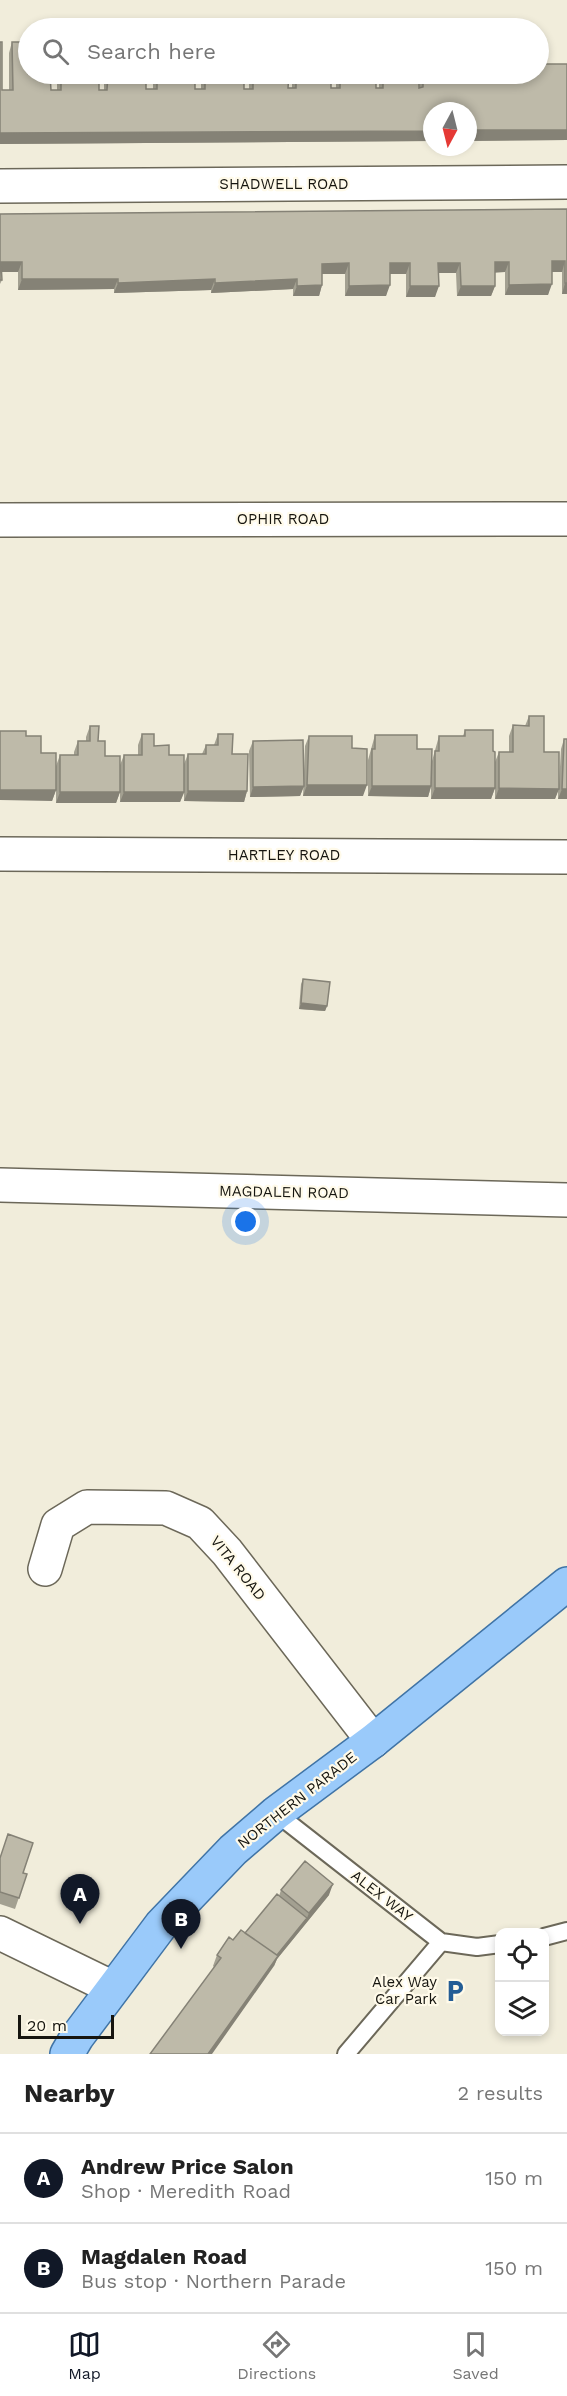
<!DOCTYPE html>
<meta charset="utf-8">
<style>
body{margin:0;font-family:"Work Sans",sans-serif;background:#f2f2f2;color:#222}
.controls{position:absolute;right:18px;bottom:18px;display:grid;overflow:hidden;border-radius:12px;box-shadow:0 3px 9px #0003}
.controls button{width:54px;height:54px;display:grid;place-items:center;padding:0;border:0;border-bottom:2px solid #e0e0e0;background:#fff;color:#222;font:30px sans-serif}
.compass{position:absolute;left:423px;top:102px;width:54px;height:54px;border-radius:50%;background:#fff;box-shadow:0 3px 9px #0003;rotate:187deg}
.scale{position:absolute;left:18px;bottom:15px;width:96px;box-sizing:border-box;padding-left:6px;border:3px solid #16150f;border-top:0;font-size:16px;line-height:21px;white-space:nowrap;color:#16150f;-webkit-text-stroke:4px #fffae9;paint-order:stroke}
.you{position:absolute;left:246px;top:1222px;width:21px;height:21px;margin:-15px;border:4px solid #fff;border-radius:50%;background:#1a73e8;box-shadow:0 0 0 9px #1a73e833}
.badge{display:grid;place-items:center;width:39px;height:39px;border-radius:50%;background:#111827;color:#fff;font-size:20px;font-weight:700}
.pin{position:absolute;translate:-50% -50px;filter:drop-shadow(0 2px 3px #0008)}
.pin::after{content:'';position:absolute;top:32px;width:21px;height:18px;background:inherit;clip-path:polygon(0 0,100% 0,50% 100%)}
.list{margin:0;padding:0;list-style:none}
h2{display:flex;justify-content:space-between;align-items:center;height:78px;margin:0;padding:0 24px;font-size:26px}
h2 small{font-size:20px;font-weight:400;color:#767676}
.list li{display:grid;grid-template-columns:39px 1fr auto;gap:18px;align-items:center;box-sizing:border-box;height:90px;padding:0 24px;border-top:2px solid #e0e0e0}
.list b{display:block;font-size:22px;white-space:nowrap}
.list p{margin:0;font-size:20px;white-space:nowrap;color:#767676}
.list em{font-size:20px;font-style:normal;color:#767676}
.icon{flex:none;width:33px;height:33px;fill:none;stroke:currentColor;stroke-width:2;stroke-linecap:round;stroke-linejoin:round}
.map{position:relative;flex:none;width:567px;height:2054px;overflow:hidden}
.search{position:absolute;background:#fff;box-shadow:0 3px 9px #0003;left:18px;right:18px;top:18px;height:66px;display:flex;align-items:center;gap:15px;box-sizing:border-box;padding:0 21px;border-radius:33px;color:#767676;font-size:22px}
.sheet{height:258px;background:#fff}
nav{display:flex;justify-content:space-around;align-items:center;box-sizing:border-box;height:84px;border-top:2px solid #e0e0e0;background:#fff;font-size:16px;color:#767676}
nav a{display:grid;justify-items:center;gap:3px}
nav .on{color:#111827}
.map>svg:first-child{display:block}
</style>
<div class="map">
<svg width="567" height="2054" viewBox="0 0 567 2054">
<rect width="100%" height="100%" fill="#f1eddb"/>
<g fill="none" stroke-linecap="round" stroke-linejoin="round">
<g stroke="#6c6859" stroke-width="20">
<path id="service" d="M276,1813L441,1942L477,1947L500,1944
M544,1937L567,1931
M346,2054L441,1942"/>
</g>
<g stroke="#6c6859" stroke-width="36">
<path id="minor" d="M0,186L567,182
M0,520L567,519
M0,854L567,857
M0,1185L567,1200
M45,1569L58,1525L87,1507L166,1508L200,1523L227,1552L373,1741
M0,1933L113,1988"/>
</g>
<g stroke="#4074a6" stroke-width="36">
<path id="primary" d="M67,2054L77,2037L161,1925L233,1850L276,1813L373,1741L567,1584"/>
</g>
<use href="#service" stroke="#fff" stroke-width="16"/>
<use href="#minor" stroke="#fff" stroke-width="33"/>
<use href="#primary" stroke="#9acafa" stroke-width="33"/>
</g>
<path fill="#a3a091" d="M12,42L51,90H57V74H99V90H104V74H146V89H153V74H195V89H201V74H244V89H249V74H289L288,88H292V74H331V88H336V74H376V88H379V74H419V88L420,74H538L567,64V140L468,141L432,111V141L0,144L2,90H9V53Z
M567,209V294H562V272H552L548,295H505V272H495V286L491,296H457L456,273H439L435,297H406V274H390L386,296H345V274H322V285L319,296H293V289L211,293V290L114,293V289L18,290V272H1L2,280L0,284V214Z
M529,716L559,785L561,749L564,739L567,799H558V790L555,799H495V788L491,799H431V787L428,797L368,796V760L375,735L417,749L432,761L439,736H463L465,730L493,751L495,762L499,752H509V736L513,725L525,726Z
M90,726L98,741L120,792L116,803H56V790L52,801L26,736L41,753L56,766L60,755H74V752L78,741H86V737Z
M142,734L154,746L184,764L188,754H202L206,745H214L218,734L232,754L247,791L244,802L184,801V793L180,802H120V765L124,755H138V745Z
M309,736L352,748L363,796H303L305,746Z
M253,741L304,786L300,796L250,797L249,751Z
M303,979L327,1006L325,1011L299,1009L301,984Z
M0,1858L23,1873L27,1874L15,1909L0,1904Z
M281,1890L329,1895L277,1959L274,1966L214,1967L213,1966L217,1955L233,1940L245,1933L279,1896Z"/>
<path fill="#858276" d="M468,130H567V140L468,141Z
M432,131V141L0,144V133Z
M552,261H565L562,272H548Z
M1,262H22L18,272H0Z
M495,262H509L505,272L491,273Z
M349,263L345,274H318L322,264Z
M390,263H410L406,274H386Z
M438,263H460L456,273H435Z
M22,279H118L114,289L18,290Z
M215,279L211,290L114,293L118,283Z
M297,279L293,289L211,293L215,283Z
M565,283H567V294H562Z
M552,284L548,295H505L509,285Z
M322,285L319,296H293L297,286Z
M390,285L386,296H345L349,286Z
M410,286H439L435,297H406Z
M461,286H495L491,296H457Z
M307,785H367L363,796H303Z
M304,786L300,796L250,797L253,787Z
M372,786H431L428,797L368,796Z
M435,788H495L491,799H431Z
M499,788L559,789L555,799H495Z
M562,789H567V799H558Z
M0,790H56L52,801L0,800Z
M188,791H247L244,802L184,801Z
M60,792H120L116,803H56Z
M124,792H184L180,802H120Z
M301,1003L327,1006L325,1011L299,1009Z
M333,1884L329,1895L277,1959L274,1966L212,2054H208L276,1957L307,1918L309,1913Z"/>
<path fill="#bebaa9" stroke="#858276" stroke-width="1.5" d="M0,42H2V90H13L12,42H28V74H50L51,90H61V74H99V90H107L108,74H146V89H157V74H195V89H205V74H244V89H253V74H289L288,88H296V74H331V88H340V74H376V88H383V74H419V88L423,87V74H538V64H567V130H468V111H432V131L0,133Z
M567,209V283H565V261H552V284L509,285V262H495V286H461L460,263H438L439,286H410V263H390V285L349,286V263L322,264V285L297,286V279L215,283V279L118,283V279H22V262H1L2,280H0V214Z
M529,716H544V752H559V789L499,788V752H513V725L529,726Z
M90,726H99L98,741H105V756H120V792H60V755H78V741H90Z
M465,730H493V751L495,752V788H435V751H439V736H465Z
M0,731H26V736H41V753H56V790H0Z
M142,734H154V746L169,745V755H184V792H124V755H142Z
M218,734H233L232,754H248L247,791H188V754H206V745H218Z
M375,735H417V749H432L431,786H372V749H375Z
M309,736H352V748L367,749V785H307Z
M564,739H567V789H562Z
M303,740L304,786L253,787V741Z
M303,979L330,982L327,1006L301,1003Z
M8,1834L33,1843L23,1873L27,1874L19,1898L0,1892V1858Z
M305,1861L333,1884L309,1913L281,1890Z
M277,1894L307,1918L277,1955L245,1933Z
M241,1930L278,1956L208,2054H150L221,1958L217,1955L229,1937L233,1940Z"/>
<defs>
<g id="parking-bare" transform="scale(1.8)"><path d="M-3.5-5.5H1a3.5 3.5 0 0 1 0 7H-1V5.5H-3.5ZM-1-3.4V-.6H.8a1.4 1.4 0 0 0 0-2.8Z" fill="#245d95" stroke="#fffae9" stroke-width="2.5" paint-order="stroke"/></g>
</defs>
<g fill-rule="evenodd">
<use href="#parking-bare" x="455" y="1991"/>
</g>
<g text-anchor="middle" stroke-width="4.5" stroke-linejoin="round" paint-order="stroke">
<g font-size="15" fill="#16150f" stroke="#fffae9">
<text x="284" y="189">SHADWELL ROAD</text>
<text x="283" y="524">OPHIR ROAD</text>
<text x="284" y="860">HARTLEY ROAD</text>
<text transform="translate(284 1192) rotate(1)" y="5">MAGDALEN ROAD</text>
<text transform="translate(238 1568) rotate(51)" y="5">VITA ROAD</text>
<text transform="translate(297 1800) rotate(-38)" y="5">NORTHERN PARADE</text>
<text transform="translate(382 1896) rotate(38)" y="5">ALEX WAY</text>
</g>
<g font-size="15" fill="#16150f" stroke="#fffae9" text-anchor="end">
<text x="437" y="1987">Alex Way<tspan x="437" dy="17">Car Park</tspan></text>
</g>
</g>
</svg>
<div class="controls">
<button><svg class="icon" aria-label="locate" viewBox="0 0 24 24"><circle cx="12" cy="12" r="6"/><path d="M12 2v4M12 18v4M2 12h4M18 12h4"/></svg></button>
<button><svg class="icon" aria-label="layers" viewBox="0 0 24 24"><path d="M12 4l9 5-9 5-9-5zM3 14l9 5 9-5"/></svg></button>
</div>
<svg class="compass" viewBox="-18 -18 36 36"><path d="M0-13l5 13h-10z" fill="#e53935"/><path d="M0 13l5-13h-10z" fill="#767676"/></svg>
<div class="scale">20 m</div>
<div class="you"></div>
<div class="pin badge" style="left:80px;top:1924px">A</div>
<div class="pin badge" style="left:181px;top:1949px">B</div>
<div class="search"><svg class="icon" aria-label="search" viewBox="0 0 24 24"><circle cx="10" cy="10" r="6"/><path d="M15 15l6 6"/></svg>Search here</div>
</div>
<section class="sheet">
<h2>Nearby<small>2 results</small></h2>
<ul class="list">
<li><span class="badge">A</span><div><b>Andrew Price Salon</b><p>Shop · Meredith Road</p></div><em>150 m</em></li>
<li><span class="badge">B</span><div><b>Magdalen Road</b><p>Bus stop · Northern Parade</p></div><em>150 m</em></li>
</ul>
</section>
<nav>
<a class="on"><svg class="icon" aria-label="map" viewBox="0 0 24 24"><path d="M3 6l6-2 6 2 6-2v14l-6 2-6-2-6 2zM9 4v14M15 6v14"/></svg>Map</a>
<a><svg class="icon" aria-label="directions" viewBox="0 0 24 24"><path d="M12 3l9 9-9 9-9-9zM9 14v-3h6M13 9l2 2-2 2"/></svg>Directions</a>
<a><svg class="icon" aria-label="saved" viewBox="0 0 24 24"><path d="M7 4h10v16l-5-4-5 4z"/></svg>Saved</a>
</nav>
